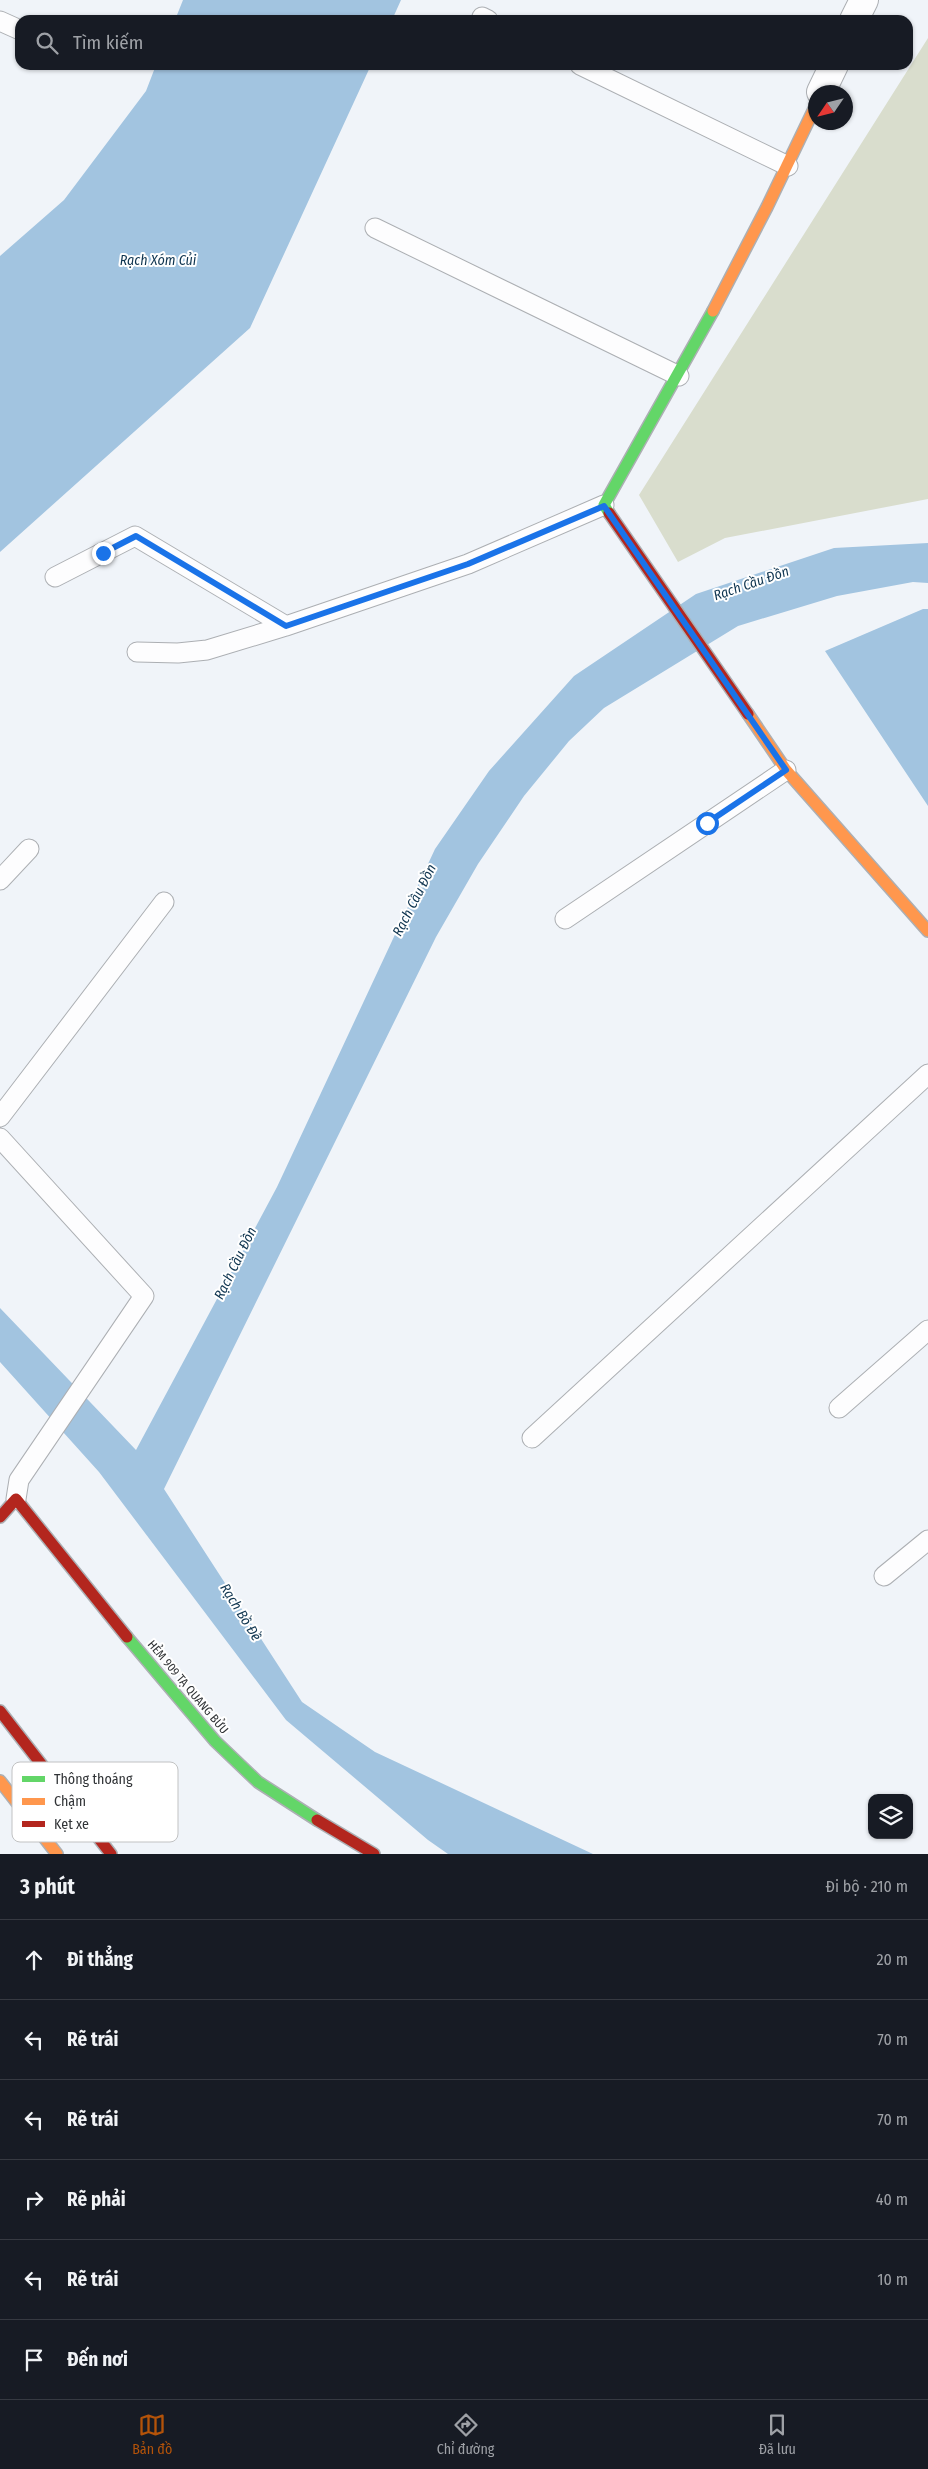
<!DOCTYPE html>
<html lang="vi">
<meta charset="utf-8">
<style>
body{margin:0;font-family:"Fira Sans Condensed",sans-serif;background:#242831;color:#f1f3f6}
.controls{position:absolute;right:15px;bottom:15px;display:grid;overflow:hidden;border-radius:10px;box-shadow:0 1px 4px #0004}
.controls button{width:45px;height:45px;display:grid;place-items:center;padding:0;border:0;border-bottom:1px solid #363941;background:#171b24;color:#f1f3f6;font:25px sans-serif}
.compass{position:absolute;left:808px;top:85px;width:45px;height:45px;border-radius:50%;background:#171b24;box-shadow:0 1px 4px #0004;rotate:235deg}
.stop{position:absolute;width:15px;height:15px;margin:-11px;border:4px solid #1a73e8;border-radius:50%;background:#fff}
.stop.end{background:#1a73e8;border-color:#fff;box-shadow:0 1px 5px #0008}
.list{margin:0;padding:0;list-style:none}
h2{display:flex;justify-content:space-between;align-items:center;height:65px;margin:0;padding:0 20px;font-size:21px}
h2 small{font-size:16px;font-weight:400;color:#9ea1a6}
.list li{display:grid;grid-template-columns:32px 1fr auto;gap:15px;align-items:center;box-sizing:border-box;height:80px;padding:0 20px;border-top:1px solid #363941}
.list b{display:block;font-size:19px;white-space:nowrap}
.list em{font-size:16px;font-style:normal;color:#9ea1a6}
.icon{flex:none;width:28px;height:28px;fill:none;stroke:currentColor;stroke-width:2;stroke-linecap:round;stroke-linejoin:round}
.map{position:relative;flex:none;width:928px;height:1854px;overflow:hidden}
.search{position:absolute;background:#171b24;box-shadow:0 1px 4px #0004;left:15px;right:15px;top:15px;height:55px;display:flex;align-items:center;gap:12px;box-sizing:border-box;padding:0 18px;border-radius:15px;color:#9ea1a6;font-size:19px}
.sheet{height:545px;background:#171b24}
nav{display:flex;justify-content:space-around;align-items:center;box-sizing:border-box;height:70px;border-top:1px solid #363941;background:#171b24;font-size:14px;color:#9ea1a6}
nav a{display:grid;justify-items:center;gap:2px}
nav .on{color:#b45309}
.map>svg:first-child{display:block}
</style>
<div class="map">
<svg width="928" height="1854" viewBox="0 0 928 1854">
<rect width="100%" height="100%" fill="#f0f4f9"/>
<path fill="#d9ddcd" d="M928,38V499L725,538L678,562L639,495Z"/>
<path fill="#a2c4e0" d="M183,0H401L392,20H175Z
M156,65H371L250,328L0,552V256L64,200L146,91Z
M928,543V583L913,582L837,596L738,626L604,708L569,741L524,796L478,864L436,937L164,1489L302,1702L375,1752L593,1854H448L428,1840L286,1720L99,1472L0,1362V1308L136,1450L277,1187L435,849L489,771L574,676L696,594L834,548Z
M923,609H928V806L825,651Z"/>
<g fill="none" stroke-linecap="round" stroke-linejoin="round">
<g stroke="#acafb3" stroke-width="21">
<path id="lane" d="M482,17L488,20
M0,21L20,30
M580,65L788,166
M375,228L679,376
M55,577L135,536L286,626L468,564L604,505
M137,652L178,653L207,650L286,626
M0,880L29,849
M565,919L786,770
M0,1117L164,902
M0,1138L144,1296L19,1480L16,1499
M839,1408L928,1330
M532,1438L928,1074
M884,1576L928,1540"/>
</g>
<g stroke="#acafb3" stroke-width="30">
<path id="street" d="M854,20L864,0
M821,92L834,65"/>
</g>
<g stroke="#acafb3" stroke-width="14">
<path id="fast" d="M609,513L604,505L713,311
M127,1637L215,1741L258,1782L317,1820"/>
</g>
<g stroke="#acafb3" stroke-width="14">
<path id="slow" d="M713,311L767,207L816,105
M748,714L786,770L928,931
M0,1781L57,1854"/>
</g>
<g stroke="#acafb3" stroke-width="14">
<path id="jam" d="M609,513L748,714
M0,1517L16,1499L127,1637
M0,1711L111,1854
M317,1820L374,1854"/>
</g>
<use href="#lane" stroke="#fdfdfe" stroke-width="19"/>
<use href="#street" stroke="#fdfdfe" stroke-width="28"/>
<use href="#fast" stroke="#63d668" stroke-width="11"/>
<use href="#slow" stroke="#ff974d" stroke-width="11"/>
<use href="#jam" stroke="#b3261e" stroke-width="11"/>
</g>
<g fill="none" stroke-linecap="round" stroke-linejoin="round">
<path stroke="#1a73e8" stroke-width="6" d="M103,553L136,536L286,626L468,564L604,506L786,770L707,823"/>
</g>
<g text-anchor="middle" stroke-width="4" stroke-linejoin="round" paint-order="stroke">
<g font-size="12" fill="#303336" stroke="#fff">
<text transform="translate(188 1687) rotate(50)" y="4">HẺM 909 TẠ QUANG BỬU</text>
</g>
<g font-size="14" font-style="italic" fill="#0e344f" stroke="#fff">
<text x="158" y="265">Rạch Xóm Củi</text>
<text transform="translate(751 583) rotate(-19)" y="5">Rạch Cầu Đồn</text>
<text transform="translate(414 900) rotate(-63)" y="5">Rạch Cầu Đồn</text>
<text transform="translate(235 1263) rotate(-64)" y="5">Rạch Cầu Đồn</text>
<text transform="translate(241 1612) rotate(58)" y="5">Rạch Bồ Đề</text>
</g>
</g>
<rect x="12" y="1762" width="166" height="80" rx="8" fill="#fff" stroke="#c1c2c3" stroke-width="1"/>
<rect x="22" y="1776" width="23" height="6" fill="#63d668"/>
<rect x="22" y="1798" width="23" height="7" fill="#ff974d"/>
<rect x="22" y="1821" width="23" height="6" fill="#b3261e"/>
<g font-size="14" fill="#303336">
<text x="54" y="1784">Thông thoáng</text>
<text x="54" y="1806">Chậm</text>
<text x="54" y="1829">Kẹt xe</text>
</g>
</svg>
<div class="controls">
<button><svg class="icon" aria-label="layers" viewBox="0 0 24 24"><path d="M12 4l9 5-9 5-9-5zM3 14l9 5 9-5"/></svg></button>
</div>
<svg class="compass" viewBox="-18 -18 36 36"><path d="M0-13l5 13h-10z" fill="#e53935"/><path d="M0 13l5-13h-10z" fill="#9ea1a6"/></svg>
<div class="stop" style="left:707px;top:823px"></div>
<div class="stop end" style="left:103px;top:553px"></div>
<div class="search"><svg class="icon" aria-label="search" viewBox="0 0 24 24"><circle cx="10" cy="10" r="6"/><path d="M15 15l6 6"/></svg>Tìm kiếm</div>
</div>
<section class="sheet">
<h2>3 phút<small>Đi bộ · 210 m</small></h2>
<ul class="list">
<li><svg class="icon" aria-label="ahead" viewBox="0 0 24 24"><path d="M12 20V5M6 11l6-6 6 6"/></svg><div><b>Đi thẳng</b></div><em>20 m</em></li>
<li><svg class="icon" aria-label="left" viewBox="0 0 24 24"><path d="M17 20v-9H6M10 6l-5 5 5 5"/></svg><div><b>Rẽ trái</b></div><em>70 m</em></li>
<li><svg class="icon" aria-label="left" viewBox="0 0 24 24"><path d="M17 20v-9H6M10 6l-5 5 5 5"/></svg><div><b>Rẽ trái</b></div><em>70 m</em></li>
<li><svg class="icon" aria-label="right" viewBox="0 0 24 24"><path d="M7 20v-9h11M14 6l5 5-5 5"/></svg><div><b>Rẽ phải</b></div><em>40 m</em></li>
<li><svg class="icon" aria-label="left" viewBox="0 0 24 24"><path d="M17 20v-9H6M10 6l-5 5 5 5"/></svg><div><b>Rẽ trái</b></div><em>10 m</em></li>
<li><svg class="icon" aria-label="arrive" viewBox="0 0 24 24"><path d="M6 21V4h12l-3 4 3 4H6"/></svg><div><b>Đến nơi</b></div></li>
</ul>
</section>
<nav>
<a class="on"><svg class="icon" aria-label="map" viewBox="0 0 24 24"><path d="M3 6l6-2 6 2 6-2v14l-6 2-6-2-6 2zM9 4v14M15 6v14"/></svg>Bản đồ</a>
<a><svg class="icon" aria-label="directions" viewBox="0 0 24 24"><path d="M12 3l9 9-9 9-9-9zM9 14v-3h6M13 9l2 2-2 2"/></svg>Chỉ đường</a>
<a><svg class="icon" aria-label="saved" viewBox="0 0 24 24"><path d="M7 4h10v16l-5-4-5 4z"/></svg>Đã lưu</a>
</nav>
